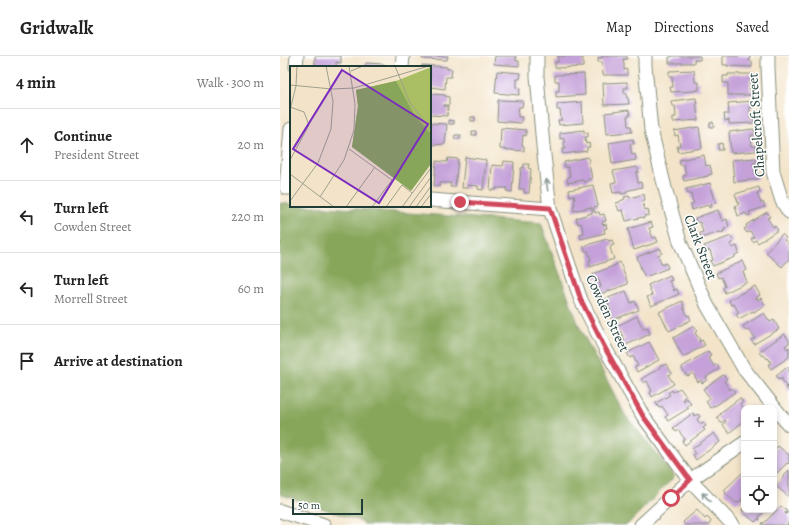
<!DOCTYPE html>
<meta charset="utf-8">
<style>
body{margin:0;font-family:Alegreya,serif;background:#f6f6f6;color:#222}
.controls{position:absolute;right:12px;bottom:12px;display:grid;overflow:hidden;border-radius:8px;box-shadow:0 2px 6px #0003}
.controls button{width:36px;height:36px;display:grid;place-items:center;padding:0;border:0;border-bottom:1px solid #e0e0e0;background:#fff;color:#222;font:20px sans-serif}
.scale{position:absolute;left:12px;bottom:10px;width:71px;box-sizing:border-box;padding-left:4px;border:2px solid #1f3d34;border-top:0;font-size:11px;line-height:14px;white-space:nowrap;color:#1f3d34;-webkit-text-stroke:3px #fff;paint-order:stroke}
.stop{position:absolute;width:12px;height:12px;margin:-9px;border:3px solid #d1495b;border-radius:50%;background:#fff}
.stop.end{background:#d1495b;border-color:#fff;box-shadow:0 1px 4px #0008}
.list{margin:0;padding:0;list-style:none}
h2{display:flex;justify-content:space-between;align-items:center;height:52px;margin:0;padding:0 16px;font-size:17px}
h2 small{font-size:13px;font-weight:400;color:#767676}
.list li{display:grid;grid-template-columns:26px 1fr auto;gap:12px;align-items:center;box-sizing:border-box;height:72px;padding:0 16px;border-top:1px solid #e0e0e0}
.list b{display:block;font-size:15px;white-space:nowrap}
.list p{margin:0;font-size:13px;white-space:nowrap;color:#767676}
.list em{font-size:13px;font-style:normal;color:#767676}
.icon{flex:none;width:22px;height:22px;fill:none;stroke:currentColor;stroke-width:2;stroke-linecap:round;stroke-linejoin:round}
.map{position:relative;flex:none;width:509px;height:469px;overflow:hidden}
header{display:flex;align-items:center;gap:24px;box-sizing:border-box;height:56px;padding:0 20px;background:#fff;border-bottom:1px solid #e0e0e0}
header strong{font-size:19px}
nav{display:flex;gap:22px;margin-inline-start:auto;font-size:14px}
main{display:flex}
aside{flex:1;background:#fff}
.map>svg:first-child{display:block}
</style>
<header>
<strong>Gridwalk</strong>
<nav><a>Map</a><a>Directions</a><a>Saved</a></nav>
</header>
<main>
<aside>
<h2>4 min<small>Walk · 300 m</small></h2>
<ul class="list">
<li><svg class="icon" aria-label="ahead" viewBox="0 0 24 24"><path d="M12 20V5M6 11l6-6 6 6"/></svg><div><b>Continue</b><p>President Street</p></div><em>20 m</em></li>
<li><svg class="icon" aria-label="left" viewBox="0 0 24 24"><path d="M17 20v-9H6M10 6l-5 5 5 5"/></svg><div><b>Turn left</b><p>Cowden Street</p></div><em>220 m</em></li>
<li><svg class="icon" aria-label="left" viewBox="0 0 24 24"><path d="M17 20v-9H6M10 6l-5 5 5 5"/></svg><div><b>Turn left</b><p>Morrell Street</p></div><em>60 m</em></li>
<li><svg class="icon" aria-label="arrive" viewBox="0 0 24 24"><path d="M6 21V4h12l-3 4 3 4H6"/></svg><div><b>Arrive at destination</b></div></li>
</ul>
</aside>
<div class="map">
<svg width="509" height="469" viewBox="0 0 509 469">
<rect width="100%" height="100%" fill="#fff"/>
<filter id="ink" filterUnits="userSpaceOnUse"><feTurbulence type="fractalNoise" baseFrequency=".025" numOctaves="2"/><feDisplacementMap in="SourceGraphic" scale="8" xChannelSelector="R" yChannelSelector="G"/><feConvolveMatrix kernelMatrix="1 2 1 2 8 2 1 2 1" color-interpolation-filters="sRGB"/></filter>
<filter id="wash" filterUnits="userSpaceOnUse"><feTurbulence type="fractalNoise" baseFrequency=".012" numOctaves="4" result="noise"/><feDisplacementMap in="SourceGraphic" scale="16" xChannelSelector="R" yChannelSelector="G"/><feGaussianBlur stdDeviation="0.9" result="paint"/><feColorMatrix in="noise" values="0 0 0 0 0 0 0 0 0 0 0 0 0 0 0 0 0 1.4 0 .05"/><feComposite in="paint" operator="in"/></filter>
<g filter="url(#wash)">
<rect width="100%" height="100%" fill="#f3e4c9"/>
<path fill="#87a65a" stroke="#537247" d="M0,147L11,148V150H35L261,167L299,270L345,359L395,420L347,469H87L77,464L0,438Z"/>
<g id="blocks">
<path fill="#c5a1d9" d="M35,0H61V7L56,6V11H35Z
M143,0H168L167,4L142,3Z
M215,0H236V5H239V10L214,8Z
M278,0H299L300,2H303V11L275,12V6H278Z
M322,0H347V3H343L344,8V14L347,13V19H323L322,6H318V2H322Z
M392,0H420V4H414V7H389V1H392Z
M443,0H470L469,5H472V11L447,10L448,9H443Z
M86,7L104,8V11H85Z
M142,9L167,11V13H172L171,21H166L165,33L150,31V11H142Z
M414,14L415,26H419V34H415V35L391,36L390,31H393L392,22L393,21H389V15Z
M217,15L241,17L240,23H237V28L236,32L240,33L239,39L215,37Z
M304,18L305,39L276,41V35H279V25H275V19Z
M448,18H473V23H470V34H473V39H448V27H443V20H448Z
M347,26L348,32H344V37H346L347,42H348L349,48L324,49L323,27Z
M150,38L165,39V40L169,41V49H164V50H168L167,60L150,59Z
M416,42L418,64L393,66V61H396L395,50H392L391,45Z
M218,44L243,45L242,51H239L238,56V61H242L241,67L217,65Z
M473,45V51H470V62H473L474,67L449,68V64L445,65L444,58H449L448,47Z
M302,46L303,67L279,69L278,64H282L281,63L280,54H277V48Z
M349,54L350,60H347L348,70H351L352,76L327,78L325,57Z
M191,61H195V65H191Z
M169,64L174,65V68H169Z
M433,66L434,71H430V67Z
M150,67L167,68L165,88L153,89L150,88Z
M419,71L422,92L398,96L397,90H400L398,79L395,80L394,75Z
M221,72L246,74V80L243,79L242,89L244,90V95L220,93Z
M474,73L475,79H471L472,90H476V95L451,97L449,76Z
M304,74V77H308V81H305L306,88L309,87L310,91H307V95L283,98L282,93H285L284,87V82L280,83V77Z
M192,75H196V79H192Z
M175,79H181L180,83H174Z
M353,83L354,88H350L352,99L355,98L356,104L332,108L329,87Z
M442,87L443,94H438V88Z
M424,99L426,110L430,109L432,118L428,119V120L404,125L403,120L406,119L404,109H400L399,104Z
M185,101L206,104L203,134L198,133V130L188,129V132H182Z
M308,101L312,123H308V125L304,126L303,124L288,127L287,122L290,121V120L288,111H285L284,106Z
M168,102L178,103L175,131H170L171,127H160V130H154L156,105L167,106Z
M476,102L477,107H473L475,118H478V123L454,126L452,104Z
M224,105L234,106L232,136L226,135L227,132H216V134H210L212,109L223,110Z
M244,108H249L248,112L251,113L249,137H244V133H239L241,112H243Z
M357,111L359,116H356L358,127L361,126L362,131L346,135L347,137L341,138V136L333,137L331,127L336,126L333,115Z
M430,127L436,147L431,148L432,151L429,152L428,149L412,154L411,148L414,147L412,143L411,138H408L406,133Z
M313,129L318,150L314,151V153H311V151L294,155L293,150L295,149L294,145L295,144L294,139L290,140L289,134Z
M479,131L480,136L477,137V138L481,147L483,146L485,151L469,156L470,159L467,160L466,157L458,160L455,150L459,148L455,138Z
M364,138L365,144L362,145L365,154L368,153L369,159L364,160L365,161L363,162V161L346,165L343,154L339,155L336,147L340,146V145L345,143L344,141L349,140L350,142Z
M438,154L442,165L447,163L449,171L444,173L445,174L443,175L444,176L440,177V176L421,182L420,177L423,176L420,166L416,167L415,162Z
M312,155H315V157L319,156L320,159L324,158L326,165L322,166L323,169L326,168L327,172L324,173L325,177L301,183L300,178L304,177L302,171L301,167L298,168L296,162L312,157Z
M487,156L490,161L487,162L488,163L493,171L495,170L498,174L478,187L476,184L473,186L471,183L474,181L470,175L467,177L464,173L467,171L466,169Z
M371,166L373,171L369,172L373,182L376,181L378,186L354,194L348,173Z
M502,178L506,182L504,184L509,189V203L502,211L486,197Z
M451,180L454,186L450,188L452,192L457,190L459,197L455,199V201L433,210L430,205L433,204L430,194L426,195L424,190Z
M327,183L329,185L332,184L334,189L331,190V191L330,192L334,203L310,211L309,205L311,204L310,200L308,195H305L304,190Z
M380,192L382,197L378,199L382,209L386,207L388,212L365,221L362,215H361L360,212H361L357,201Z
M463,205L467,214L463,216L467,226L445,237L443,232L445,230L441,221L438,222L436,217Z
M340,206L348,228L320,238L318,232L321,231L318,222L315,223L313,218L336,209V208Z
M390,219L392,224L389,225L394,234L393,235L397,233L399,238L371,250L367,241L372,239L368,229Z
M475,230L480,239L476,242V243L477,242L478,244L481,242L485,249L475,255V256H474L473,255L459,263L456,258L459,257L454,248L451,249L449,244Z
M346,235L351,247L355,245L359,254L332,264L330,259L333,258H331L330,254H331L330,253H329L328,250H329V248L325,250L323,244Z
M402,245L404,250L403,251L405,255L407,260L409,259L411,264L389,275L379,256Z
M484,257L490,266L494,264L499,273L474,288L471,284L475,282L469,273L466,275L463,270Z
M357,260L363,273L367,271L370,278L344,290L342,285L345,284L342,279L340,275L337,276L335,271Z
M414,270L417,275L415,277L420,284L419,285V286L422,284L425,289L403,301L393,282Z
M504,278L509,284V287L505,290L507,293L509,291V301L491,313L488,309L491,307L488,302L487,303L484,299L482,300L479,296Z
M369,286L379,304L357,316L355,311L358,310L353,300L350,302L347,297Z
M428,295L431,299L428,301L434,310L437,308L439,313L426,321L427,324L422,327L421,324L418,326L413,317L408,320L406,319L402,313V311Z
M386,308L392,317L388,319L394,328L372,341L370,336L372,335L367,325L364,327L361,323L380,312L379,311L381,309L382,310Z
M509,310V336L506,332L509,331L508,330L507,331L502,324V322L500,324L496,320L506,312Z
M443,319L447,323L444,325L450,334L452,332L455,336L435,350L434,349L430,352L426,345L430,342L423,333Z
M400,332L406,340L403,342L404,345L407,342L411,348L407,350L409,352L388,365L385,361L388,359L382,350L379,352L376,347L390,339L388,337L392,334L393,336Z
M460,342L463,346L460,348L464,353V365L449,377L443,369L446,365L445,364L441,367L437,361L441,358L440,357Z
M413,357L415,360L418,358L420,361L417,363L420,368L423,366L426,370L423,372L425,374L405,389L402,385L405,383L401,378L399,374L396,376L393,372Z
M434,377L440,386L416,404L413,399L415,398L412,393Z
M498,390L509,399V407L508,408L507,407L494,420V394Z
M509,414V441L496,430Z
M464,416V441L461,443L462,444L461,446L460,445L457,447L455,446L445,437L446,436L444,434L462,417L463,418Z
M501,450L507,455L505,457L506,458L508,456L509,457V466L507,468L508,469H482L483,466L484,467Z
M464,451V454H486L479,461L480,463L479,464L478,463L475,466L463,456L462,453Z
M417,454L425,463L427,461L431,465L429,469H405L403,466Z"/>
</g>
</g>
<g filter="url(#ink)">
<use href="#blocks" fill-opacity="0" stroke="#89907e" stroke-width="1"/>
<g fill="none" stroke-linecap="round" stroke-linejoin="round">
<g stroke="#89907e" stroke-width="15">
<path id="minor" d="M257,0V20L263,90L270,153L301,244L325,292L363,360L410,424L453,469
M365,0V10L371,74L385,132L400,186L427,249L464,313L502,361L509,369
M488,0V11L493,116L502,145L509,156
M16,11L17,0
M122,11L123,0
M11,73L6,132H11
M150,144L270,153
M0,455L44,469
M361,469L410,424L464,387"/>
</g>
<use href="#minor" stroke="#fff" stroke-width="13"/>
</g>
<defs><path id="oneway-shaft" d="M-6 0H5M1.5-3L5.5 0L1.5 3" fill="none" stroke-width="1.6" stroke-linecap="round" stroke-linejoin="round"/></defs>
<g stroke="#8f9e9a">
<use href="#oneway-shaft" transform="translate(267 129) rotate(-97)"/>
<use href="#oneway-shaft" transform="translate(426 441) rotate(-133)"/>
</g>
</g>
<g fill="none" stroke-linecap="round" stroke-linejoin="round" filter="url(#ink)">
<path stroke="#d1495b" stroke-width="5" d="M180,146L270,152L301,244L325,292L363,360L410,424L391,442"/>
</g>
<g text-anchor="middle" stroke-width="3" stroke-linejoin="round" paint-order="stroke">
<g font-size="14" fill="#1f3d34" stroke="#fff">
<text transform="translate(476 69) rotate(-94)" y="5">Chapelcroft Street</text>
<text transform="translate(421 191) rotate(69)" y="5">Clark Street</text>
<text transform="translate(328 257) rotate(65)" y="5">Cowden Street</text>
</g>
</g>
<g transform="translate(10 10)">
<rect width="141" height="141" fill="#f3e4c9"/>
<path d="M141,1V98L62,81L68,40L66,24L106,15Z" fill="#aabf64"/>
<path d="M106,15L125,50L141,68V98L121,125L62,81L68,40L66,24Z" fill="#87a65a"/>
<path fill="none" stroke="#9ea18d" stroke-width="1" d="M105,0L120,37L141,64M61,5L73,0M0,19L42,23L64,22L139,0M0,41L14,46L19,59L0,94M0,44L6,20L7,0M59,83L102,114L82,141M0,108L44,141M30,131L54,94L64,64L65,38L59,0M0,135L28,97L41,63L43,35L36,0M56,141L85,101M96,141L112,119L122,127M112,141L141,102M119,141L141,111M126,141L141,120M131,141L141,128"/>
<path fill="#7b2cbf" fill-opacity="0.15" stroke="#7b2cbf" stroke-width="2" d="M52,4L138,58L89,137L3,83Z"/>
<rect width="141" height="141" fill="none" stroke="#1f3d34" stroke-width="2"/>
</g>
</svg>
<div class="controls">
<button>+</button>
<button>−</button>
<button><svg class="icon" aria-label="locate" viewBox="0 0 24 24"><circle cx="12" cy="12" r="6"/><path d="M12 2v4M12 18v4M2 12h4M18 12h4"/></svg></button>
</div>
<div class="scale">50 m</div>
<div class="stop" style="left:391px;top:442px"></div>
<div class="stop end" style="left:180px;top:146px"></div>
</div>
</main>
